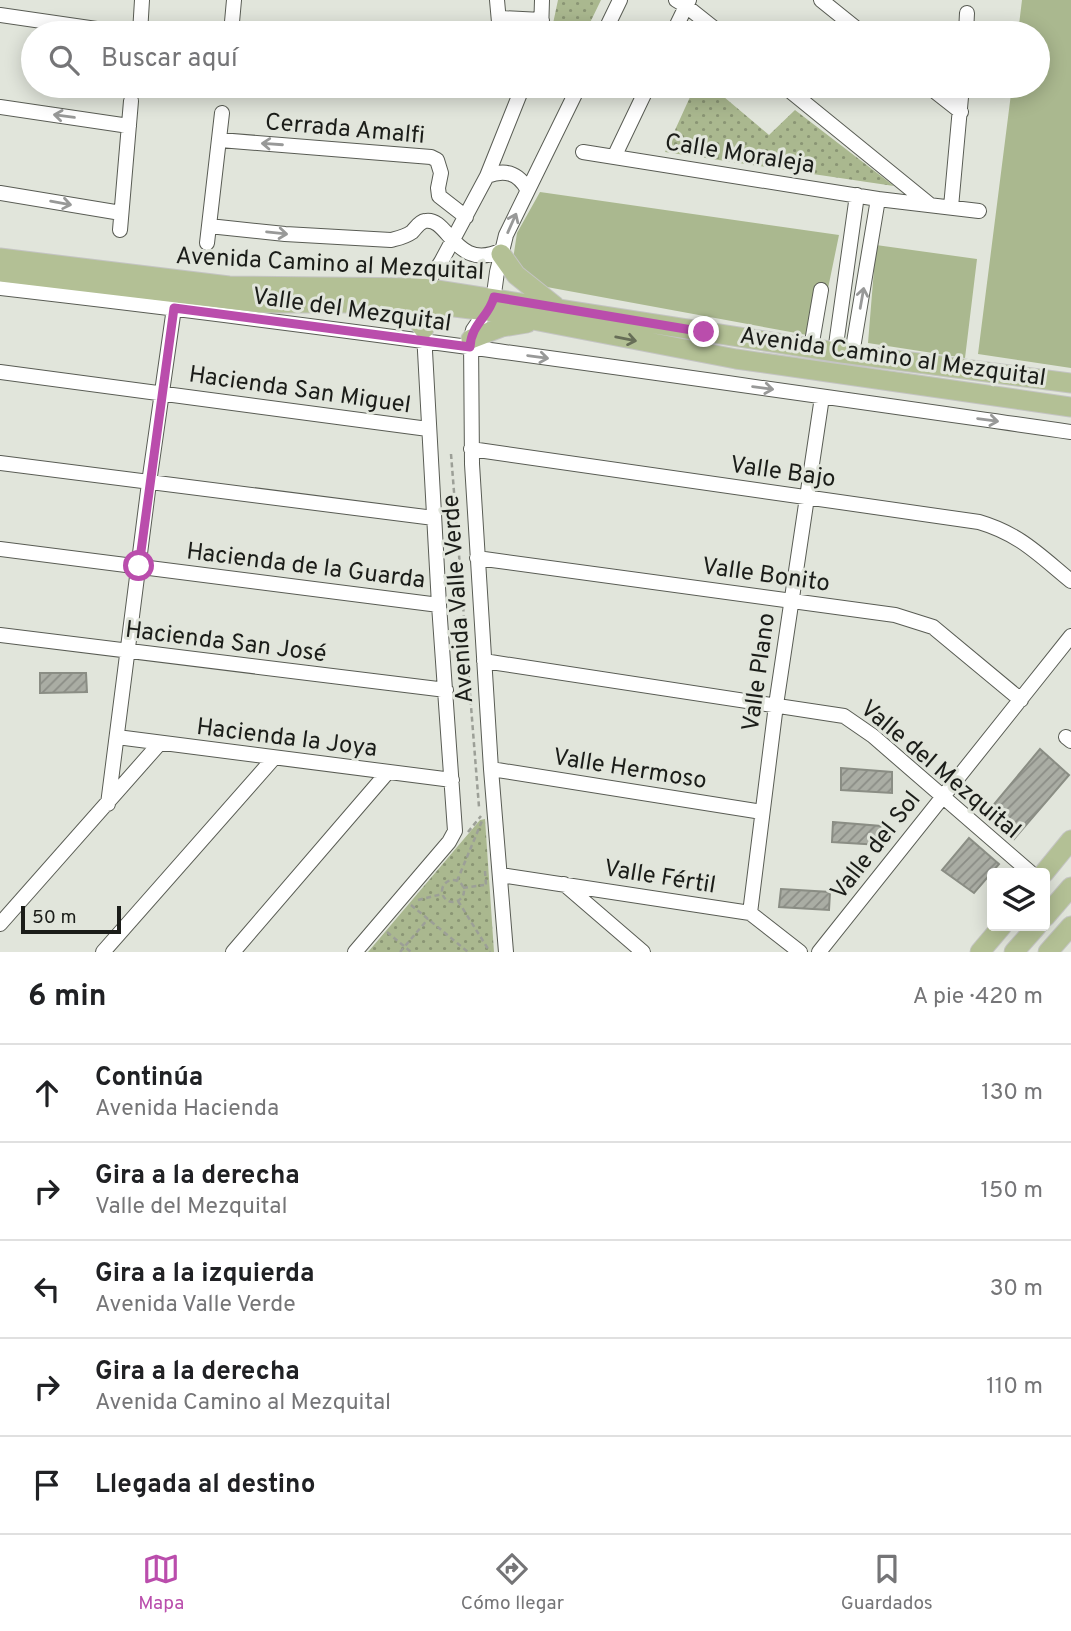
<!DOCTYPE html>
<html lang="es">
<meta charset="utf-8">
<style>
body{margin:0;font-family:Overpass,sans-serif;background:#f6f6f6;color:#202124}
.controls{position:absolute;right:21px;bottom:21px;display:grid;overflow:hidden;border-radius:7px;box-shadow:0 4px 18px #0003}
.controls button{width:63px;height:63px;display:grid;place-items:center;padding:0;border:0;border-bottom:2px solid #e0e0e0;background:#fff;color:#202124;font:35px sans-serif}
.scale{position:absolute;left:21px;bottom:18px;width:100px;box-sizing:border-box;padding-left:7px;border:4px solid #1b1d19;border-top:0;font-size:19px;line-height:24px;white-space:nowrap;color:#1b1d19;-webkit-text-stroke:5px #e1e5db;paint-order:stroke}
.stop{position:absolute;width:21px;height:21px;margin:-16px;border:5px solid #ba4dac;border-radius:50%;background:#fff}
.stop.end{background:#ba4dac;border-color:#fff;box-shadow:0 2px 7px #0008}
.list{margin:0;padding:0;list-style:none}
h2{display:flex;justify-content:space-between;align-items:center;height:91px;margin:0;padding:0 28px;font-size:30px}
h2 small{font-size:23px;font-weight:400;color:#757577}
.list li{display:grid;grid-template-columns:46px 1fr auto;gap:21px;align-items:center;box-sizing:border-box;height:98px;padding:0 28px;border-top:2px solid #e0e0e0}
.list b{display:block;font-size:26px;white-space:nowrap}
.list p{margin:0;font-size:23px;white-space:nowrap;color:#757577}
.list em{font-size:23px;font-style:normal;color:#757577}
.icon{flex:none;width:38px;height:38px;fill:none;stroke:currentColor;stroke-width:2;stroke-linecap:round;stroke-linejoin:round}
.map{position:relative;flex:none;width:1071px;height:952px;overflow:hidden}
.search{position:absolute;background:#fff;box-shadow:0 4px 18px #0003;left:21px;right:21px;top:21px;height:77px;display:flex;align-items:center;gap:18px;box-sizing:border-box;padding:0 24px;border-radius:38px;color:#757577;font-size:26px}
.sheet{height:581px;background:#fff}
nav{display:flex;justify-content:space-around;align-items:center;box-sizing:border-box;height:98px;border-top:2px solid #e0e0e0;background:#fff;font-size:19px;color:#757577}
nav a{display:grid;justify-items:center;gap:4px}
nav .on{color:#ba4dac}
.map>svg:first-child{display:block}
</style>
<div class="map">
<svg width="1071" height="952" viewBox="0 0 1071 952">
<defs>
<pattern id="park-dots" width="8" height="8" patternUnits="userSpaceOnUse" patternTransform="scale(1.75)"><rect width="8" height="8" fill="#aab88f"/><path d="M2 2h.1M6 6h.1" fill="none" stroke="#8a9574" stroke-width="1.8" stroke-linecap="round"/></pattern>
<pattern id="building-hatch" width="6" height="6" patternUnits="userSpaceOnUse" patternTransform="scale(1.75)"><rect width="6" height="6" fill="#aaada4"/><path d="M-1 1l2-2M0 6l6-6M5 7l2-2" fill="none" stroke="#8a8c85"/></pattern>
</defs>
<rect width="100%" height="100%" fill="#e1e5db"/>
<path fill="#aab88f" d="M1022,0H1071V368L978,354L1012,86H1038V33H1018Z
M540,192L839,235L818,337L536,285L512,266L517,233Z
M876,245L977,259L965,358L868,343Z"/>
<path fill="url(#park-dots)" d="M558,0H601L585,33H551Z
M695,86H711L769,135L795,110L894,186L665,152Z
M485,819L494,952H368L480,820Z"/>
<path fill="url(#building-hatch)" stroke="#8a8d84" stroke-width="2" d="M40,673H86L87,692L40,693Z
M1040,749L1069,775L1014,839L986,814Z
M841,768L892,772V793L841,790Z
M833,822L881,826L880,845L832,842Z
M969,838L999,864L974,893L942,870Z
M781,889L830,892L829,910L779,907Z"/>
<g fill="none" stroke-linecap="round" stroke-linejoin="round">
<g stroke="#595c54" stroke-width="16">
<path id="minor" d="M497,0L500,33
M676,0L686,6L720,33
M821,0L862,33
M0,15L124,33
M501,18L542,20
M140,33L142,0
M231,33L234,0
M541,33L542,0
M604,33L620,0
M673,33L689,0
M966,33L967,13
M784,86L929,204
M928,86L961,112
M0,107L129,126
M220,140L431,157L437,160L441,173L438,188L439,196L466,217
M583,152L878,199L979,211
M615,155L648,86
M487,176C505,169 518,173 527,189
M0,193L121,213
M951,207L962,86
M209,226L285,234L391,240C399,238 405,237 412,232C416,228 419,222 425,221C449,216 455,273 502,250
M120,230L131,101
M207,243L222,113
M0,288C358,329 714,381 1071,432
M423,295L424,288L441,262L487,176L523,86
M811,348L821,290
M835,352L857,195
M852,354L878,199
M0,372L428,429
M471,449L979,522C1020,534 1039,555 1071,581
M0,463L434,518
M0,549L439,605
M477,558L895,615L933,627L1021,700
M0,635L446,690
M484,661L844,716L873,736L1031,873
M117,737L452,780
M1066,737L1071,741
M491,769L762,812
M108,804L149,483L174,308
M501,875L750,913L800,952
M564,884L643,952
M750,913L776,705L822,397
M0,924L160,743
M103,952L273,759
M233,952L387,773
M355,952L449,842L455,831L439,605L424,333
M506,952L491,769L472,464L471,339L473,330L493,301L497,272L506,235L579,86
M819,952L1071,636"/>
</g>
<g stroke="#c4c4c3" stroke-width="21">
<path id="major" d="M501,254L516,275L555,306
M0,258L229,286L424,288L842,353L1071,383
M0,272L260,303H422L487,311L736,359L1071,407
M393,311C409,310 415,316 424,329
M471,339L502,327L527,323
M1044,873L1071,840
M1045,917L1071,887
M980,952L1002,926
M1014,952L1037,926
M1048,952L1071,926"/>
</g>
<path stroke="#9c9f97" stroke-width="2.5" stroke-dasharray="5 3.5" stroke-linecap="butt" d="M451,454L479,807L481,809
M468,832L481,816
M485,871L486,885
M442 891a11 11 0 1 1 22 0a11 11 0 1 1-22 0Z
M457,881L482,821
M463,888L484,885
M418,900L442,894
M458,901L490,952
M411,905L468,952
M387,932L411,952
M400,952L428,919"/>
<use href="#minor" stroke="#fff" stroke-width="14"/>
<use href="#major" stroke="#b3c095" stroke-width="19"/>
</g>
<defs><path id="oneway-shaft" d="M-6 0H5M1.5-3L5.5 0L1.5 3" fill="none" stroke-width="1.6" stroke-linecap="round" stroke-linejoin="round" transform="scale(1.75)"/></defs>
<g stroke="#989998">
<use href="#oneway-shaft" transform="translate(64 116) rotate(-172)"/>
<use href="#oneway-shaft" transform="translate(272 144) rotate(-176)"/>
<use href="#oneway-shaft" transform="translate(61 203) rotate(10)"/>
<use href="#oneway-shaft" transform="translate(512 223) rotate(-66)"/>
<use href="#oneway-shaft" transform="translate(277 233) rotate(6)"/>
<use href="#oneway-shaft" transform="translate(862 298) rotate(-80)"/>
<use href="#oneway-shaft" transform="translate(538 357) rotate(8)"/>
<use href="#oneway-shaft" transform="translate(763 388) rotate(8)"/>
<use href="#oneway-shaft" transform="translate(988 420) rotate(8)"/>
</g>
<use stroke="#676e57" href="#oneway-shaft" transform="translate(626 339) rotate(11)"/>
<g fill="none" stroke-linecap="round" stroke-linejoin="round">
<path stroke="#ba4dac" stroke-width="9" d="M139,566L174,308L470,347C471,324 489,317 494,297L704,332"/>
</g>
<g text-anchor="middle" stroke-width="6" stroke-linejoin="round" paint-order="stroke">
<g font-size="24" fill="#1b1d19" stroke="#e1e5db">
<text transform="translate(345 128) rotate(5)" y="8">Cerrada Amalfi</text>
<text transform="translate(740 153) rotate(9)" y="8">Calle Moraleja</text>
<text transform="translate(330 263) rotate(3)" y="8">Avenida Camino al Mezquital</text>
<text transform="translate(352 309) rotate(8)" y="8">Valle del Mezquital</text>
<text transform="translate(893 356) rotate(8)" y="8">Avenida Camino al Mezquital</text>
<text transform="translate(300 389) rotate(8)" y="8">Hacienda San Miguel</text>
<text transform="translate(783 471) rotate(8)" y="8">Valle Bajo</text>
<text transform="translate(306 565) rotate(7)" y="8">Hacienda de la Guarda</text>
<text transform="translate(766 574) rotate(8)" y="8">Valle Bonito</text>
<text transform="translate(457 599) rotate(-94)" y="8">Avenida Valle Verde</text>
<text transform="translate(226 641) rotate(7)" y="8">Hacienda San José</text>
<text transform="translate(758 672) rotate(-82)" y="8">Valle Plano</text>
<text transform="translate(287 737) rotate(7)" y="8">Hacienda la Joya</text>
<text transform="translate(630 768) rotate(9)" y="8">Valle Hermoso</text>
<text transform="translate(941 769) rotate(40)" y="8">Valle del Mezquital</text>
<text transform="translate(875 845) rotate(-52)" y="8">Valle del Sol</text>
<text transform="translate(660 876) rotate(9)" y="8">Valle Fértil</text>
</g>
</g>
</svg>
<div class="controls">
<button><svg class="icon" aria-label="layers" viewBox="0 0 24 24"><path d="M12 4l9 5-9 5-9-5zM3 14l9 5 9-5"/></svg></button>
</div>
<div class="scale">50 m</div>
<div class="stop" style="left:139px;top:566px"></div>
<div class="stop end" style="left:704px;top:332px"></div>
<div class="search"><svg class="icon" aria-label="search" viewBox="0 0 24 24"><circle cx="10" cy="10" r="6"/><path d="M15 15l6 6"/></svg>Buscar aquí</div>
</div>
<section class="sheet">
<h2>6 min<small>A pie · 420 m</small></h2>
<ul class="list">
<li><svg class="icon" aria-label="ahead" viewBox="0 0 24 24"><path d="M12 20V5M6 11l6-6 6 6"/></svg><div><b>Continúa</b><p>Avenida Hacienda</p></div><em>130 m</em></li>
<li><svg class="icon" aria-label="right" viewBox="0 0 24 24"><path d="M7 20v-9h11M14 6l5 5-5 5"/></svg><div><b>Gira a la derecha</b><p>Valle del Mezquital</p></div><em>150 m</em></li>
<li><svg class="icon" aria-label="left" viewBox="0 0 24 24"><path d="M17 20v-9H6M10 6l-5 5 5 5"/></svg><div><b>Gira a la izquierda</b><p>Avenida Valle Verde</p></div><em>30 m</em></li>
<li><svg class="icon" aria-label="right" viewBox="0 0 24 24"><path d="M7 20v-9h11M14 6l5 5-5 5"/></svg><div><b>Gira a la derecha</b><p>Avenida Camino al Mezquital</p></div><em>110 m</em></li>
<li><svg class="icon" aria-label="arrive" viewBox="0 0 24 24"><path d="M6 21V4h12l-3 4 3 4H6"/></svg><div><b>Llegada al destino</b></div></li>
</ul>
</section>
<nav>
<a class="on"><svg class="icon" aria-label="map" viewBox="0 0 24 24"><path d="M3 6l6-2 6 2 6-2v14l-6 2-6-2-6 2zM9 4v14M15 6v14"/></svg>Mapa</a>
<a><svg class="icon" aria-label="directions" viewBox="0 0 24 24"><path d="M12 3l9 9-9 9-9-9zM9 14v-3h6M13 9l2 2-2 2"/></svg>Cómo llegar</a>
<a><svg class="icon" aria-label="saved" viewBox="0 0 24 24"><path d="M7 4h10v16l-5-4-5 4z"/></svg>Guardados</a>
</nav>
